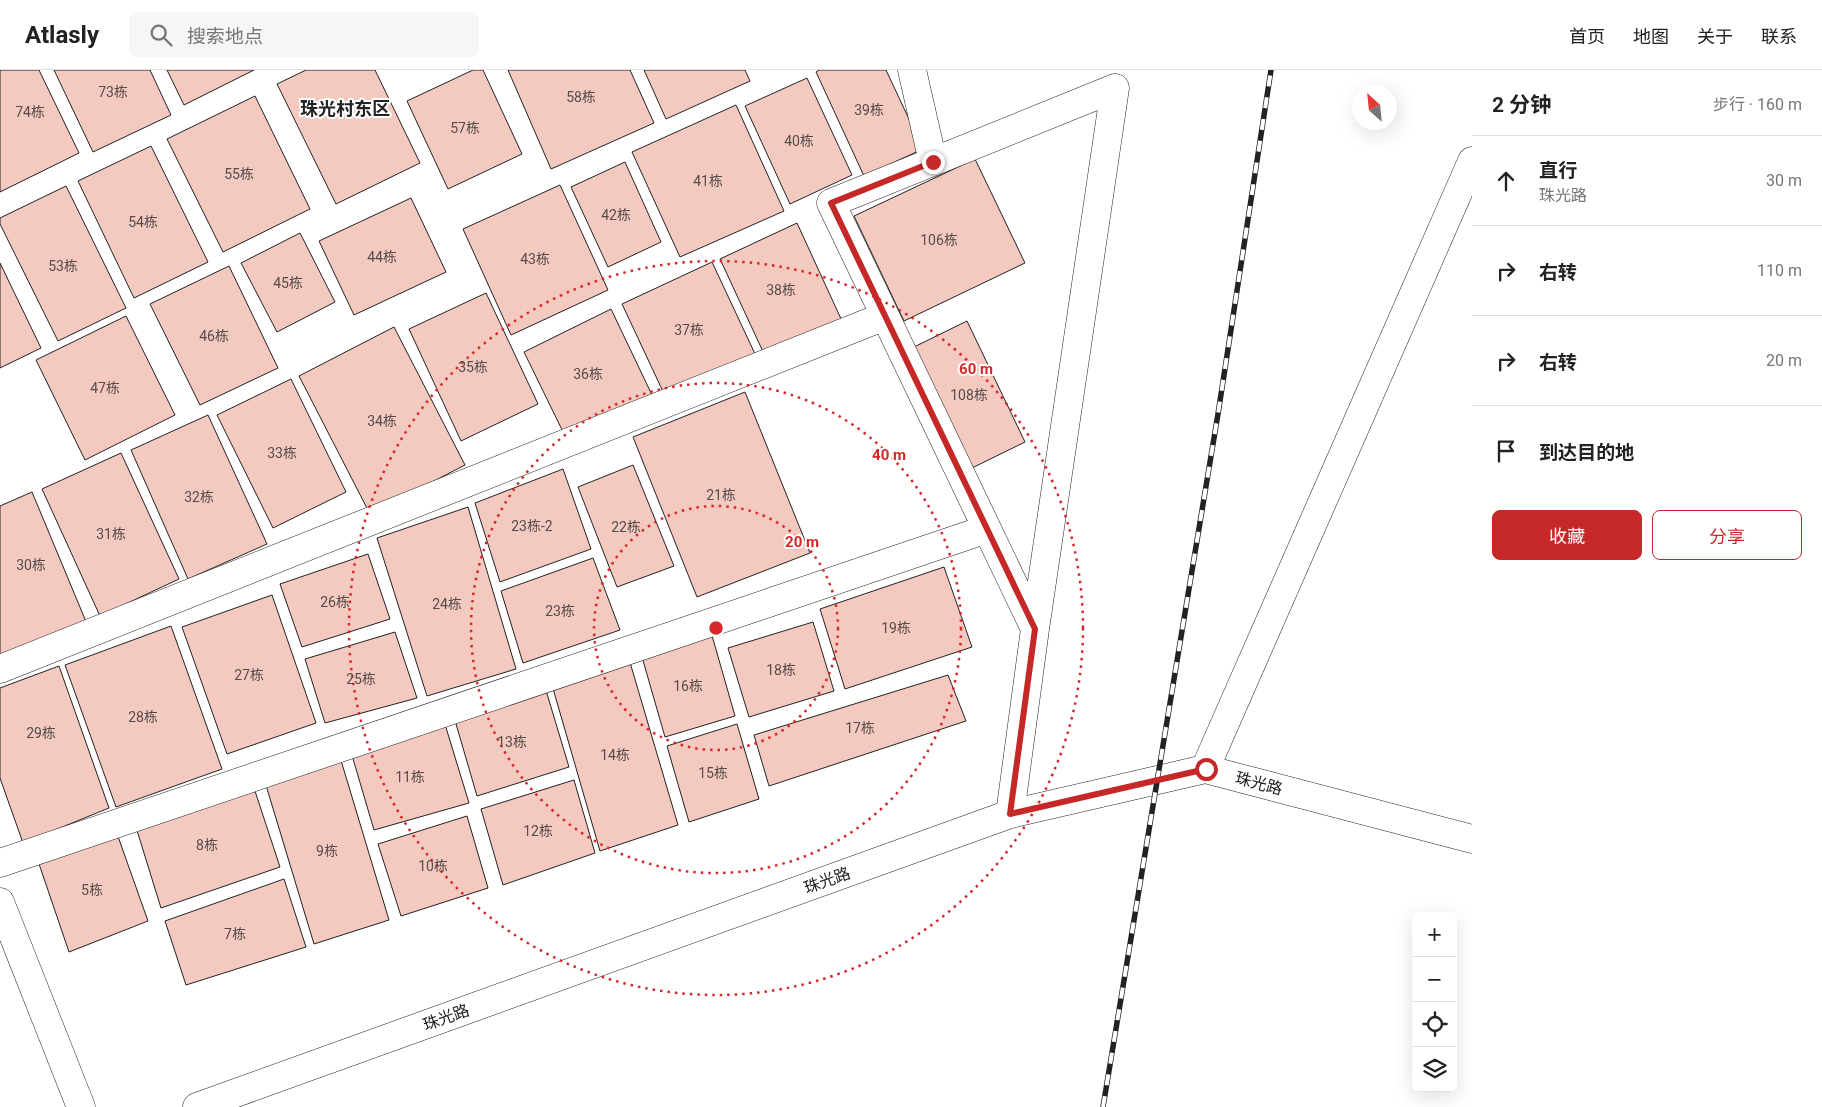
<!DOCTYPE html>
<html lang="zh">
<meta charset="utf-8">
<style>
body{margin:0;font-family:Roboto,"Noto Sans SC",sans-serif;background:#f6f6f6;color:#222}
.controls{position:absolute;right:15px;bottom:15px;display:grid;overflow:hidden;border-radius:8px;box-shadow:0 5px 20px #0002}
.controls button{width:45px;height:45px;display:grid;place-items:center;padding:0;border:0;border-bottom:1px solid #e0e0e0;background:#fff;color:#222;font:25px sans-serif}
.compass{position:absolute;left:1352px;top:15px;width:45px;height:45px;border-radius:50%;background:#fff;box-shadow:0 5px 20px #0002;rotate:333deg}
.stop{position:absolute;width:15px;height:15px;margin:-11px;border:4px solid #c62828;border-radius:50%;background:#fff}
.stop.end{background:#c62828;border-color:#fff;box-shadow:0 1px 5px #0008}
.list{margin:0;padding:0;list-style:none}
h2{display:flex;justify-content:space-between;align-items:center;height:65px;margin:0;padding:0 20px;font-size:21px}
h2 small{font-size:16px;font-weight:400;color:#767676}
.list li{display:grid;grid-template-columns:32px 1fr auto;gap:15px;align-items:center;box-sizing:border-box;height:90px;padding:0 20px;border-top:1px solid #e0e0e0}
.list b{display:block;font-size:19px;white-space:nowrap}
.list p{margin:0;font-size:16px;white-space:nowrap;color:#767676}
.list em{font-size:16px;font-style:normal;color:#767676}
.actions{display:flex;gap:10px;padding:15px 20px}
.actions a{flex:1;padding:11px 0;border:1px solid #c62828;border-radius:8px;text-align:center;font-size:18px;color:#c62828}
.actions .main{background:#c62828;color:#fff}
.icon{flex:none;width:28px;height:28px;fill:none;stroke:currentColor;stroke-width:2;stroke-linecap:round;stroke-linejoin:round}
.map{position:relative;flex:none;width:1472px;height:1037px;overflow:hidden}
header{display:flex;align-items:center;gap:30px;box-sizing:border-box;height:70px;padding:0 25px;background:#fff;border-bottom:1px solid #e0e0e0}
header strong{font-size:24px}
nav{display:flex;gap:28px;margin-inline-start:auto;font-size:18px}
.search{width:350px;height:45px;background:#f6f6f6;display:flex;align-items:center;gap:12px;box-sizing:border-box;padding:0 18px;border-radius:8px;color:#767676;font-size:19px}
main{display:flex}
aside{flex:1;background:#fff}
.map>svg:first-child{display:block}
</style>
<header>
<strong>Atlasly</strong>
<div class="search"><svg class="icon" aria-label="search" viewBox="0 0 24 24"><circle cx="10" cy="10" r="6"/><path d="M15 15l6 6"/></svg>搜索地点</div>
<nav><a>首页</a><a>地图</a><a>关于</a><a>联系</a></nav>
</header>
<main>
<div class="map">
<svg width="1472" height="1037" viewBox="0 0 1472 1037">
<rect width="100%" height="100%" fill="#fff"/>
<path fill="#f3c9c0" stroke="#222" d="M0,0H39L79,83L0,122Z
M54,0H150L171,45L93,82Z
M167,0H254L184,35Z
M306,0H375L420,93L336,134L277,14Z
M473,0H483L522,84L448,119L407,31Z
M508,0H630L654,53L551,99Z
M644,0H745L750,11L666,49Z
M819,0H886L923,79L864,106L816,2Z
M807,8L852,105L790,134L745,36Z
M255,26L310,139L223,182L167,69Z
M736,35L784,141L680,187L632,82Z
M151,76L208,192L134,228L78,111Z
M975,89L1025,193L904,251L854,146Z
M625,92L661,172L608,197L571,117Z
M560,115L608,220L511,265L463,159Z
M66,116L126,238L58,271L0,154V148Z
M411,128L446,202L354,245L319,171Z
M797,153L842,251L765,286L720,189Z
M300,163L335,232L277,262L241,193Z
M712,192L756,286L666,328L622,234Z
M0,193L41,278L0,298Z
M229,196L278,298L200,335L150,234Z
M486,223L538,334L461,371L409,259Z
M611,239L652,325L566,368L524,282Z
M126,246L175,345L85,390L36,290Z
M967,251L1025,372L972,398L914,277Z
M394,257L465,395L370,444L299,306Z
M291,309L346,422L273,458L217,345Z
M745,322L810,483L697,527L633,367Z
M208,345L267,474L188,509L131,380Z
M121,383L179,509L100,546L42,419Z
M633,395L674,496L617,517L578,417Z
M563,399L591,479L500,512L475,433Z
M32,422L87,554L0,589V436Z
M468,437L516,599L427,626L377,468Z
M368,484L390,549L302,577L280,514Z
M593,488L620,560L523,593L501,521Z
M944,497L972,577L845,619L820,539Z
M272,525L316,653L227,684L182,557Z
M813,552L834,621L749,647L728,578Z
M171,556L222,699L116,737L65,595Z
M395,562L417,628L325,653L305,589Z
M711,562L735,646L665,667L642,587Z
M629,589L678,755L600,781L552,615Z
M59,596L109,738L23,773L0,708V618Z
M948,605L966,651L769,716L754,665Z
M545,617L569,697L477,726L454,647Z
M444,651L469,733L374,760L351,682Z
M737,654L759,729L689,752L667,676Z
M340,687L389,850L314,874L265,712Z
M574,710L595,783L503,815L481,739Z
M253,715L280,797L161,838L135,754Z
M467,746L488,818L401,846L378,774Z
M115,758L148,851L69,882L37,788Z
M284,809L306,877L186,915L165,851Z"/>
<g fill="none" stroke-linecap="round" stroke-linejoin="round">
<g stroke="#222" stroke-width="29">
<path id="minor" d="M912,0L933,92
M1035,559L831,133L1115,18
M0,599L885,246
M1205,699L1472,91
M1010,744L1035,559L1115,18
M0,793L987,459
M0,832L81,1037"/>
</g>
<g stroke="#222" stroke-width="29">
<path id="major" d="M197,1037L1010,744L1205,699L1472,769"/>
</g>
<use href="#minor" stroke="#fff" stroke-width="28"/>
<use href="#major" stroke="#fff" stroke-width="28"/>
<g stroke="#222" stroke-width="5.5">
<path id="rail" d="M1103,1037L1218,344L1271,0"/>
</g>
<use href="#rail" stroke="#fff" stroke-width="4" stroke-dasharray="11" stroke-linecap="butt"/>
</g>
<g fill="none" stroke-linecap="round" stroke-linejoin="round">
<path stroke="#c62828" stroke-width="6" d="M933,92L831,133L1035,559L1010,744L1206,699"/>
</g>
<g fill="none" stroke="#d62828" stroke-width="2.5" stroke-dasharray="2.5 5">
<circle cx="716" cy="558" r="122"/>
<circle cx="716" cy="558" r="245"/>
<circle cx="716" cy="558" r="367"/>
</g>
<g text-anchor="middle" stroke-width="4" stroke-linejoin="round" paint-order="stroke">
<g font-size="14" fill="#564c4a">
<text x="113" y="27">73栋</text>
<text x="581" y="32">58栋</text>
<text x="869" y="45">39栋</text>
<text x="30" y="47">74栋</text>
<text x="465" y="63">57栋</text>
<text x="799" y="76">40栋</text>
<text x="239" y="109">55栋</text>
<text x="708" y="116">41栋</text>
<text x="616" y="150">42栋</text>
<text x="143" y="157">54栋</text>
<text x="939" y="175">106栋</text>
<text x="382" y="192">44栋</text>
<text x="535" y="194">43栋</text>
<text x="63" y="201">53栋</text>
<text x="288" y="218">45栋</text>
<text x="781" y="225">38栋</text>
<text x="689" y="265">37栋</text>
<text x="214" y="271">46栋</text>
<text x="473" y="302">35栋</text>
<text x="588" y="309">36栋</text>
<text x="105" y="323">47栋</text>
<text x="969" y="330">108栋</text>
<text x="382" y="356">34栋</text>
<text x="282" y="388">33栋</text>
<text x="721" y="430">21栋</text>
<text x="199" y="432">32栋</text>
<text x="532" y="461">23栋-2</text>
<text x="626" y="462">22栋</text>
<text x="111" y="469">31栋</text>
<text x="31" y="500">30栋</text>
<text x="335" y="537">26栋</text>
<text x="447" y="539">24栋</text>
<text x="560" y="546">23栋</text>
<text x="896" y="563">19栋</text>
<text x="781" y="605">18栋</text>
<text x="249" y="610">27栋</text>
<text x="361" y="614">25栋</text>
<text x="688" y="621">16栋</text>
<text x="143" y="652">28栋</text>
<text x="860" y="663">17栋</text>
<text x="41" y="668">29栋</text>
<text x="512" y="677">13栋</text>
<text x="615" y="690">14栋</text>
<text x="713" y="708">15栋</text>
<text x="410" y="712">11栋</text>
<text x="538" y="766">12栋</text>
<text x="207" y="780">8栋</text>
<text x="327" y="786">9栋</text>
<text x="433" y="801">10栋</text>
<text x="92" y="825">5栋</text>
<text x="235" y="869">7栋</text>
</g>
<g font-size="16" fill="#222" stroke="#fff">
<text transform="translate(1259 713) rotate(15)" y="6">珠光路</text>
<text transform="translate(827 810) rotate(-20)" y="6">珠光路</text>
<text transform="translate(446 947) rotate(-20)" y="6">珠光路</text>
</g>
<g font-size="18" font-weight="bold" fill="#222" stroke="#fff">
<text x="345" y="45">珠光村东区</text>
</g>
</g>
<circle cx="716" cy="558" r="8" fill="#d62828" stroke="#fff" stroke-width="2.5"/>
<g font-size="15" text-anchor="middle" font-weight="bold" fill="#d62828" stroke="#fff" stroke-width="4" stroke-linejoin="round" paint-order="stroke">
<text x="976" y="304">60 m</text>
<text x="889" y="390">40 m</text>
<text x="802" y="477">20 m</text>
</g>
</svg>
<div class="controls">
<button>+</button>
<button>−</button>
<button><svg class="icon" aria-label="locate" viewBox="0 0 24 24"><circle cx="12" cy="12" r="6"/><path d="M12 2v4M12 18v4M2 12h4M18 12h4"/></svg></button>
<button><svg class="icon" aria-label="layers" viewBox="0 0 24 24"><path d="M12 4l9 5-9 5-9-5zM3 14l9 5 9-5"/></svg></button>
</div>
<svg class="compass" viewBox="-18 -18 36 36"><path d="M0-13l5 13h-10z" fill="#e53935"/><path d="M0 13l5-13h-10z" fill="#767676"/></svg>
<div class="stop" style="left:1206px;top:699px"></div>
<div class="stop end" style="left:933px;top:92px"></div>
</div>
<aside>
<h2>2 分钟<small>步行 · 160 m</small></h2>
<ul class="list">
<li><svg class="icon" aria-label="ahead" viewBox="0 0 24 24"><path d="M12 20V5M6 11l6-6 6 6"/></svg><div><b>直行</b><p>珠光路</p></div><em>30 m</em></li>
<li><svg class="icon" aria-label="right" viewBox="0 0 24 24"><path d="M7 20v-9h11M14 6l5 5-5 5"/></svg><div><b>右转</b></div><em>110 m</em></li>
<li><svg class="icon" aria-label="right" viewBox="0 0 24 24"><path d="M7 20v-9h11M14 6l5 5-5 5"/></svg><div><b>右转</b></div><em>20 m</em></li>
<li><svg class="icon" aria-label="arrive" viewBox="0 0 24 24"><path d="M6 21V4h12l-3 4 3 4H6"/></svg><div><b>到达目的地</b></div></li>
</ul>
<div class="actions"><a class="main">收藏</a><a>分享</a></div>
</aside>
</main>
